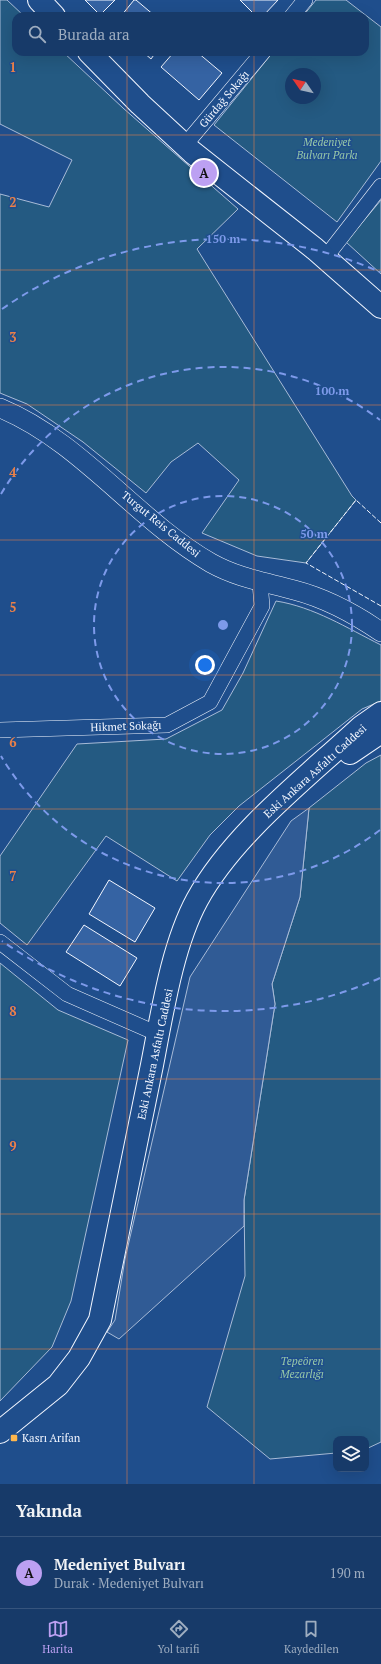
<!DOCTYPE html>
<html lang="tr">
<meta charset="utf-8">
<style>
body{margin:0;font-family:"PT Serif",serif;background:#244571;color:#f1f3f6}
.controls{position:absolute;right:12px;bottom:12px;display:grid;overflow:hidden;border-radius:8px;box-shadow:0 4px 16px #0002}
.controls button{width:36px;height:36px;display:grid;place-items:center;padding:0;border:0;border-bottom:1px solid #36547d;background:#173a69;color:#f1f3f6;font:20px sans-serif}
.compass{position:absolute;left:285px;top:68px;width:36px;height:36px;border-radius:50%;background:#173a69;box-shadow:0 4px 16px #0002;rotate:304deg}
.you{position:absolute;left:205px;top:665px;width:14px;height:14px;margin:-10px;border:3px solid #fff;border-radius:50%;background:#1a73e8;box-shadow:0 0 0 6px #1a73e833}
.badge{display:grid;place-items:center;width:26px;height:26px;border-radius:50%;background:#bca0f2;color:#111;font-size:13px;font-weight:700}
.pin{position:absolute;translate:-50% -50%;border:2px solid #fff;box-shadow:0 1px 4px #0006}
.list{margin:0;padding:0;list-style:none}
h2{display:flex;justify-content:space-between;align-items:center;height:52px;margin:0;padding:0 16px;font-size:17px}
h2 small{font-size:13px;font-weight:400;color:#9eadc0}
.list li{display:grid;grid-template-columns:26px 1fr auto;gap:12px;align-items:center;box-sizing:border-box;height:72px;padding:0 16px;border-top:1px solid #36547d}
.list b{display:block;font-size:15px;white-space:nowrap}
.list p{margin:0;font-size:13px;white-space:nowrap;color:#9eadc0}
.list em{font-size:13px;font-style:normal;color:#9eadc0}
.icon{flex:none;width:22px;height:22px;fill:none;stroke:currentColor;stroke-width:2;stroke-linecap:round;stroke-linejoin:round}
.map{position:relative;flex:none;width:381px;height:1484px;overflow:hidden}
.search{position:absolute;background:#173a69;box-shadow:0 4px 16px #0002;left:12px;right:12px;top:12px;height:44px;display:flex;align-items:center;gap:10px;box-sizing:border-box;padding:0 14px;border-radius:12px;color:#9eadc0;font-size:15px}
.sheet{height:124px;background:#173a69}
nav{display:flex;justify-content:space-around;align-items:center;box-sizing:border-box;height:56px;border-top:1px solid #36547d;background:#173a69;font-size:11px;color:#9eadc0}
nav a{display:grid;justify-items:center;gap:2px}
nav .on{color:#bca0f2}
.map>svg:first-child{display:block}
</style>
<div class="map">
<svg width="381" height="1484" viewBox="0 0 381 1484">
<rect width="100%" height="100%" fill="#1f4e8c"/>
<path fill="#245a82" stroke="#a8bbd7" fill-rule="evenodd" d="M0,0H7L24,16H16V52H63L123,108L238,209L197,249L352,496L356,500L306,563L257,556L202,533L239,480L198,443L171,462L146,493L83,442L27,404L0,393V194L49,207L72,160L0,124Z
M316,0H346L381,27V161L337,222L214,125L273,52H365V16H303ZM291,74H315V98H291Z
M381,200V274L346,242Z
M276,601C314,607 347,628 381,645V701L362,709L239,806L210,835L177,881L106,836L27,945L0,923V856L77,744L166,739L222,710L243,673Z
M381,755V1442L366,1449V1439H336V1453L270,1459L207,1407L245,1276L244,1200L275,1004L272,984L300,897L309,808L366,763Z
M0,963L58,1010L128,1040L71,1301L52,1347L0,1401Z"/>
<path fill="#305b95" stroke="#a8bbd7" d="M309,808L300,897L272,984L275,1004L244,1200V1226L119,1339L107,1332L115,1320L125,1259L190,977L291,821Z"/>
<path fill="#3563a3" stroke="#f2f6ff" d="M85,0H115L100,15Z
M134,0H136L155,16H121Z
M240,0H278L263,16H256Z
M143,52H156L151,59Z
M174,52H197L222,73L199,100L161,67Z
M109,880L155,908L135,942L89,914Z
M84,925L137,958L120,986L66,952Z"/>
<g fill="none" stroke-linecap="round" stroke-linejoin="round">
<g stroke="#f2f6ff" stroke-width="16">
<path id="minor" d="M292,16L305,0
M185,145L263,52
M325,258L381,186
M0,730L167,725L210,702L262,606L260,583
M0,942L67,994L158,1034"/>
</g>
<g stroke="#f2f6ff" stroke-width="20">
<path id="tertiary" d="M0,408C82,442 135,519 211,563C238,578 265,582 294,590C325,598 355,614 381,632"/>
</g>
<g stroke="#f2f6ff" stroke-width="24">
<path id="primary" d="M39,0L54,16
M89,52L140,104L192,152L315,249L381,307
M350,753L381,732
M0,1432L58,1385L79,1358L100,1320C117,1235 134,1150 152,1065C162,1014 172,946 197,900C233,834 306,778 361,727L381,713"/>
</g>
<use href="#minor" stroke="#1f4e8c" stroke-width="15"/>
<use href="#tertiary" stroke="#1f4e8c" stroke-width="19"/>
<use href="#primary" stroke="#1f4e8c" stroke-width="22"/>
<path stroke="#f2f6ff" stroke-width="1" stroke-dasharray="5 2" stroke-linecap="butt" d="M381,523L356,500L306,563L381,606"/>
</g>
<path fill="none" stroke="#ea8049" stroke-width="1" stroke-opacity="0.55" d="M127,0V16M254,0V16M127,52V1484M254,52V1484M0,135H381M0,270H381M0,405H381M0,540H381M0,675H381M0,809H381M0,944H381M0,1079H381M0,1214H381M0,1349H381"/>
<g fill="none" stroke="#7d9aea" stroke-width="2" stroke-dasharray="7 5">
<circle cx="223" cy="625" r="129"/>
<path d="M380 830A258 258 0 0 1 1 756M1 494A258 258 0 0 1 380 420"/>
<path d="M380 978A386 386 0 0 1 2 941M2 309A386 386 0 0 1 380 272"/>
</g>
<rect fill="#ffb74d" stroke="#1f4e8c" stroke-width="1.5" x="10" y="1434" width="8" height="8" rx="2"/>
<g text-anchor="middle" stroke-width="3" stroke-linejoin="round" paint-order="stroke">
<g font-size="11" fill="#f2f6ff" stroke="#1f4e8c">
<text transform="translate(224 99) rotate(-50)" y="4">Gürdağ Sokağı</text>
<text transform="translate(161 524) rotate(39)" y="4">Turgut Reis Caddesi</text>
<text transform="translate(126 726) rotate(-2)" y="4">Hikmet Sokağı</text>
<text transform="translate(315 771) rotate(-42)" y="4">Eski Ankara Asfaltı Caddesi</text>
<text transform="translate(155 1054) rotate(-78)" y="4">Eski Ankara Asfaltı Caddesi</text>
</g>
<g font-size="11" font-style="italic" fill="#97c8a6" stroke="#1f4e8c">
<text x="327" y="146">Medeniyet<tspan x="327" dy="13">Bulvarı Parkı</tspan></text>
<text x="302" y="1365">Tepeören<tspan x="302" dy="13">Mezarlığı</tspan></text>
</g>
<g font-size="11" fill="#f2f6ff" stroke="#1f4e8c" text-anchor="start">
<text x="22" y="1442">Kasrı Arifan</text>
</g>
</g>
<g font-size="13" text-anchor="middle" font-weight="bold" fill="#ea8049" stroke="#1f4e8c" stroke-width="3" stroke-linejoin="round" paint-order="stroke">
<text x="13" y="72">1</text>
<text x="13" y="207">2</text>
<text x="13" y="342">3</text>
<text x="13" y="477">4</text>
<text x="13" y="612">5</text>
<text x="13" y="747">6</text>
<text x="13" y="881">7</text>
<text x="13" y="1016">8</text>
<text x="13" y="1151">9</text>
</g>
<circle cx="223" cy="625" r="6" fill="#7d9aea" stroke="#1f4e8c" stroke-width="2"/>
<g font-size="12" text-anchor="middle" font-weight="bold" fill="#7d9aea" stroke="#1f4e8c" stroke-width="3" stroke-linejoin="round" paint-order="stroke">
<text x="223" y="243">150 m</text>
<text x="332" y="395">100 m</text>
<text x="314" y="538">50 m</text>
</g>
</svg>
<div class="controls">
<button><svg class="icon" aria-label="layers" viewBox="0 0 24 24"><path d="M12 4l9 5-9 5-9-5zM3 14l9 5 9-5"/></svg></button>
</div>
<svg class="compass" viewBox="-18 -18 36 36"><path d="M0-13l5 13h-10z" fill="#e53935"/><path d="M0 13l5-13h-10z" fill="#9eadc0"/></svg>
<div class="you"></div>
<div class="pin badge" style="left:204px;top:173px">A</div>
<div class="search"><svg class="icon" aria-label="search" viewBox="0 0 24 24"><circle cx="10" cy="10" r="6"/><path d="M15 15l6 6"/></svg>Burada ara</div>
</div>
<section class="sheet">
<h2>Yakında<small></small></h2>
<ul class="list">
<li><span class="badge">A</span><div><b>Medeniyet Bulvarı</b><p>Durak · Medeniyet Bulvarı</p></div><em>190 m</em></li>
</ul>
</section>
<nav>
<a class="on"><svg class="icon" aria-label="map" viewBox="0 0 24 24"><path d="M3 6l6-2 6 2 6-2v14l-6 2-6-2-6 2zM9 4v14M15 6v14"/></svg>Harita</a>
<a><svg class="icon" aria-label="directions" viewBox="0 0 24 24"><path d="M12 3l9 9-9 9-9-9zM9 14v-3h6M13 9l2 2-2 2"/></svg>Yol tarifi</a>
<a><svg class="icon" aria-label="saved" viewBox="0 0 24 24"><path d="M7 4h10v16l-5-4-5 4z"/></svg>Kaydedilen</a>
</nav>
